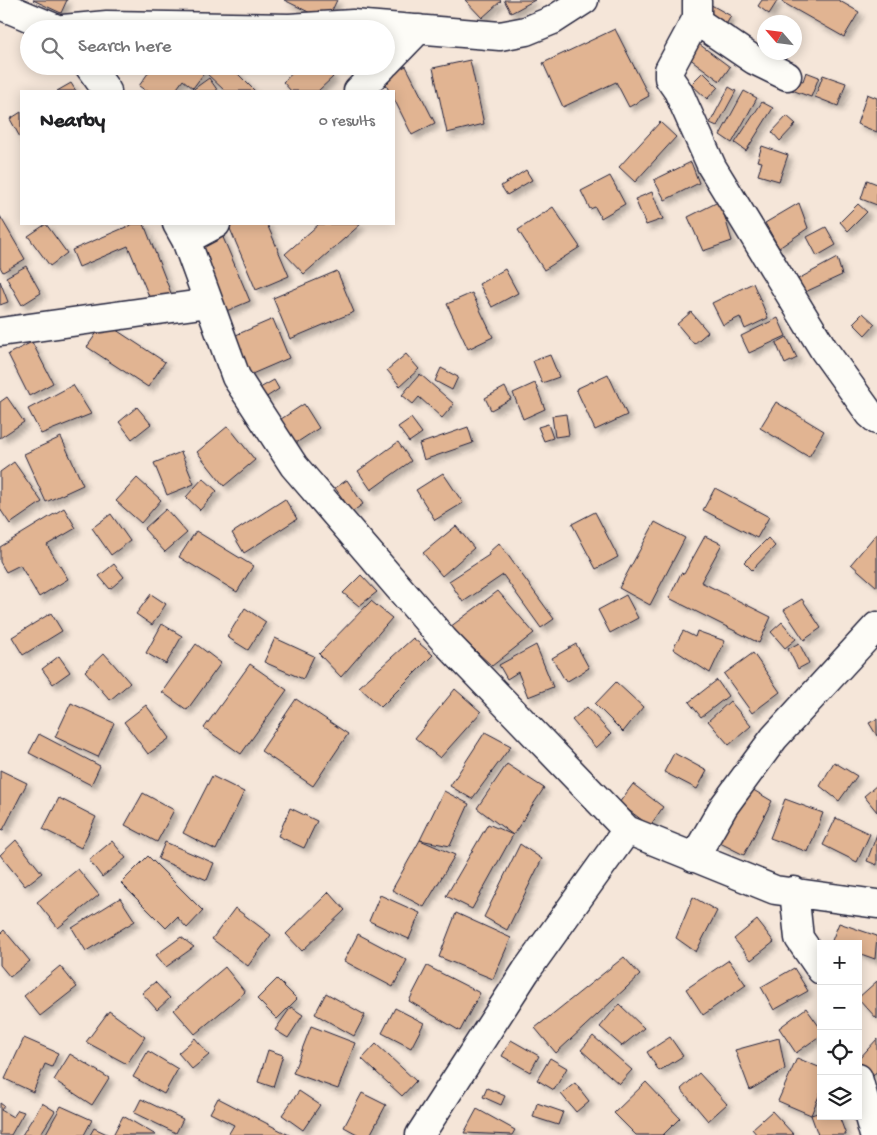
<!DOCTYPE html>
<meta charset="utf-8">
<style>
body{margin:0;font-family:"Gochi Hand",sans-serif;background:#f6f6f6;color:#202124}
.controls{position:absolute;right:15px;bottom:15px;display:grid;overflow:hidden;border-radius:0px;box-shadow:0 2px 12px #0003}
.controls button{width:45px;height:45px;display:grid;place-items:center;padding:0;border:0;border-bottom:1px solid #e0e0e0;background:#fff;color:#202124;font:25px sans-serif}
.compass{position:absolute;left:757px;top:15px;width:45px;height:45px;border-radius:50%;background:#fff;box-shadow:0 2px 12px #0003;rotate:298deg}
.list{margin:0;padding:0;list-style:none}
h2{display:flex;justify-content:space-between;align-items:center;height:65px;margin:0;padding:0 20px;font-size:21px}
h2 small{font-size:16px;font-weight:400;color:#757577}
.icon{flex:none;width:28px;height:28px;fill:none;stroke:currentColor;stroke-width:2;stroke-linecap:round;stroke-linejoin:round}
.map{position:relative;flex:none;width:877px;height:1135px;overflow:hidden}
.search{position:absolute;background:#fff;box-shadow:0 2px 12px #0003;left:20px;top:20px;width:375px;height:55px;display:flex;align-items:center;gap:12px;box-sizing:border-box;padding:0 18px;border-radius:28px;color:#757577;font-size:19px}
.panel{position:absolute;background:#fff;box-shadow:0 2px 12px #0003;left:20px;top:90px;width:375px;height:135px;border-radius:0px}
.map>svg:first-child{display:block}
</style>
<div class="map">
<svg width="877" height="1135" viewBox="0 0 877 1135">
<defs>
<filter id="shadow"><feDropShadow dx="4.5" dy="4.5" stdDeviation="2.5" flood-color="#0004"/></filter>
</defs>
<rect width="100%" height="100%" fill="#f5e6d9"/>
<filter id="ink" filterUnits="userSpaceOnUse"><feTurbulence type="fractalNoise" baseFrequency=".02" numOctaves="2"/><feDisplacementMap in="SourceGraphic" scale="10" xChannelSelector="R" yChannelSelector="G"/><feConvolveMatrix kernelMatrix="1 2 1 2 8 2 1 2 1" color-interpolation-filters="sRGB"/></filter>
<g filter="url(#ink)">
<path fill="#e1b492" stroke="#22223b" filter="url(#shadow)" d="M33,0H67L61,13Z
M284,0H337L327,21Z
M465,0H500L501,1L482,18Z
M504,0H535L511,13Z
M762,0H778L769,14L758,6Z
M783,0H838L859,12L844,37L782,2Z
M706,2L731,16L724,28L700,14Z
M615,29L649,96L629,107L616,82L563,107L543,63Z
M699,44L730,67L720,81L689,58Z
M470,60L484,124L447,133L433,68Z
M153,66H205L208,68L193,88L183,80L175,91H146L139,86Z
M213,66H230L255,91H225L206,73Z
M300,66H323L333,77L318,91H291L283,82Z
M406,66L435,123L412,135L394,99V91H389L383,78Z
M703,72L718,87L707,99L691,84Z
M806,72L819,77L811,97L789,89L792,78L803,81Z
M823,75L846,83L838,106L815,97Z
M209,78L218,91H191Z
M71,83L76,91H57Z
M729,87L736,91L717,126L710,123Z
M744,91L757,98L732,143L720,135Z
M867,94L877,98V132L857,124Z
M762,102L773,108L746,151L735,143Z
M21,112V139L10,119Z
M787,116L796,124L780,141L772,132Z
M660,122L676,137L635,182L619,167Z
M762,146L788,155L779,181L758,175L762,162L757,161Z
M691,162L699,183L665,200L654,180Z
M526,170L532,180L507,195L501,186Z
M610,176L625,204L601,218L595,207L590,209L581,191Z
M867,180L877,184V205L861,199Z
M652,192L663,219L646,225L635,199Z
M720,201L732,241L703,251L688,217Z
M799,203L808,228L779,248L765,223Z
M858,204L867,212L848,231L840,222Z
M553,207L580,247L544,270L518,230Z
M0,216L25,259L3,272L0,267Z
M46,224L67,253L50,266L28,236Z
M133,224H144L171,293L151,301L128,246L79,267L72,250Z
M228,224H267L289,276L256,290Z
M319,224H361L304,274L285,254Z
M826,227L836,245L817,256L807,237Z
M219,228L250,301L224,312L194,239Z
M837,258L842,275L803,293L798,279Z
M26,266L41,293L22,305L6,277Z
M505,269L518,293L492,307L479,284Z
M337,271L354,312L290,339L273,298Z
M0,281L8,302L0,305Z
M753,283L768,318L745,329L740,317L723,325L712,303Z
M472,293L493,337L468,349L447,304Z
M691,312L708,332L694,344L677,324Z
M863,313L875,324L865,335L853,323Z
M778,318L786,336L749,353L741,336Z
M273,319L289,358L245,377L229,338Z
M104,322L165,362L148,387L87,347Z
M787,337L797,358L785,364L776,343Z
M32,342L53,383L29,396L8,354Z
M406,354L419,369L400,386L387,370Z
M550,355L559,377L542,383L533,361Z
M441,368L458,377L452,390L435,381Z
M420,374L454,404L442,418L419,397L413,404L402,395Z
M608,374L627,415L595,430L576,389Z
M274,380L279,389L265,398L260,388Z
M535,383L545,409L523,419L513,393Z
M73,385L91,414L41,434L28,409Z
M505,387L511,399L491,410L485,398Z
M7,397L24,422L0,438V402Z
M776,402L824,431L809,457L760,428Z
M304,404L319,428L293,445L278,421Z
M137,407L151,424L132,439L119,422Z
M566,414L569,435L555,437L552,416Z
M411,418L422,433L409,442L398,427Z
M548,424L553,438L544,441L538,427Z
M228,426L255,460L224,486L197,452Z
M468,427L473,443L424,460L419,444Z
M61,437L83,485L46,502L24,454Z
M398,442L411,461L371,490L358,471Z
M181,452L194,484L167,495L154,463Z
M14,462L42,502L10,524L0,509V472Z
M443,473L463,503L435,520L416,490Z
M137,478L161,500L141,523L116,501Z
M203,478L217,491L200,510L186,497Z
M347,480L363,504L352,512L335,488Z
M715,488L769,517L757,538L703,510Z
M285,499L297,519L244,553L232,533Z
M64,508L76,528L47,545L68,579L39,597L20,565L6,572L0,562V547Z
M166,509L187,533L165,552L144,529Z
M595,512L618,557L596,569L572,524Z
M111,514L130,541L111,555L92,528Z
M655,522L685,538L650,605L619,588Z
M456,526L474,548L442,576L423,553Z
M196,531L253,566L237,592L179,557Z
M877,533V587L851,564Z
M705,536L722,544L701,582L771,617L759,643L669,598L681,573L684,574Z
M768,538L775,546L752,570L744,562Z
M499,543L554,619L541,628L503,575L463,602L449,581L489,555L488,553Z
M114,564L124,577L110,589L99,576Z
M361,575L377,592L359,606L343,593Z
M498,591L534,633L492,666L450,627Z
M151,594L166,604L152,625L136,614Z
M626,595L638,618L610,633L598,610Z
M802,599L821,628L804,640L784,610Z
M371,601L392,618L341,677L319,654Z
M245,608L266,622L248,650L227,637Z
M51,613L62,631L23,655L12,637Z
M782,622L796,639L785,648L771,632Z
M162,624L182,636L166,664L146,653Z
M683,631L695,637L697,631L725,641L710,673L673,649Z
M275,638L314,656L303,679L264,662Z
M413,638L433,655L381,707L359,687Z
M799,643L809,663L798,669L788,649Z
M196,644L221,663L187,710L162,692Z
M576,644L589,668L566,682L552,658Z
M536,645L553,687L528,697L518,672L507,679L499,665Z
M104,653L130,683L110,700L85,671Z
M753,653L780,692L752,713L724,674Z
M59,656L70,672L53,684L42,669Z
M250,664L287,690L241,754L204,728Z
M717,680L728,696L701,717L689,702Z
M616,682L643,707L623,732L595,704Z
M455,689L481,712L440,758L415,738Z
M296,699L348,734L313,786L261,751Z
M730,701L751,726L729,745L708,721Z
M71,703L114,723L98,757L55,737Z
M146,705L170,738L148,754L124,722Z
M587,707L611,734L596,748L572,720Z
M877,719V736L869,723Z
M485,732L511,746L472,799L450,786Z
M39,734L100,766L91,785L29,753Z
M674,753L707,771L697,789L664,772Z
M834,762L857,776L839,801L820,786Z
M507,764L544,788L513,835L477,808Z
M0,770L27,783L3,830L0,829Z
M212,776L244,792L216,850L183,833Z
M633,784L663,807L650,826L619,803Z
M877,785V812L864,796Z
M750,788L772,801L744,855L716,841Z
M444,791L469,804L450,846L420,840Z
M143,793L174,810L157,842L125,825Z
M59,798L96,817L81,848L43,829Z
M785,799L823,813L808,852L770,838Z
M290,808L317,821L304,848L278,836Z
M836,818L870,834L857,862L823,845Z
M488,824L513,835L472,909L446,896Z
M877,834V865L867,861Z
M16,840L42,873L25,886L0,855Z
M420,840L455,855L424,907L392,890Z
M112,841L126,858L102,877L89,860Z
M165,842L214,863L207,880L158,859Z
M520,844L542,859L507,930L484,917Z
M148,856L203,911L187,928L177,917L166,928L121,883Z
M78,869L99,895L58,928L37,902Z
M329,892L345,910L302,951L286,934Z
M380,895L420,913L409,939L369,921Z
M693,897L717,911L696,952L676,938Z
M120,898L135,921L86,951L72,928Z
M235,908L271,935L248,966L212,939Z
M456,913L511,938L493,979L439,957Z
M757,920L774,942L751,960L734,939Z
M839,923L877,936L875,959L858,953V944L831,943Z
M4,930L30,961L10,977L0,965V934Z
M358,934L407,960L393,987L344,961Z
M181,937L194,947L166,967L156,955Z
M624,957L640,975L556,1053L535,1028Z
M729,960L746,985L703,1015L686,989Z
M60,966L77,987L40,1016L24,996Z
M427,966L480,993L460,1031L409,1001Z
M225,967L245,992L195,1034L174,1010Z
M794,968L808,991L774,1010L761,987Z
M277,979L297,999L277,1019L257,999Z
M877,981V1019L858,998Z
M155,982L170,998L157,1010L142,993Z
M326,993L365,1015L354,1036L315,1014Z
M619,1004L644,1028L622,1046L600,1027Z
M291,1007L303,1015L288,1038L275,1030Z
M395,1008L424,1023L411,1048L382,1033Z
M806,1008L821,1029V1035L796,1053L779,1028Z
M109,1011L145,1037L127,1064L86,1042Z
M311,1026L355,1043L338,1089L293,1073Z
M593,1036L632,1070L619,1084L581,1050Z
M670,1037L683,1056L659,1071L647,1052Z
M24,1038L58,1053L52,1067L45,1064L33,1092L5,1079Z
M195,1038L209,1055L192,1069L178,1053Z
M779,1038L785,1069L750,1090L735,1050Z
M877,1039V1071L873,1076L858,1063V1060Z
M511,1040L539,1056L530,1072L502,1056Z
M376,1044L416,1081L402,1096L362,1059Z
M268,1050L283,1055L273,1087L258,1082Z
M148,1051L178,1069L164,1094L133,1077Z
M70,1054L109,1078L92,1105L54,1080Z
M550,1058L567,1068L554,1090L537,1080Z
M797,1058L821,1068V1091L811,1115L778,1101Z
M699,1073L727,1104L708,1121L681,1089Z
M646,1082L680,1118L663,1135H636L614,1113Z
M575,1083L589,1101L576,1112L561,1094Z
M487,1088L505,1096L501,1105L483,1097Z
M299,1091L320,1105L303,1130L282,1115Z
M362,1093L386,1105L370,1135H359L344,1127Z
M218,1098L289,1135H228L234,1125L210,1113Z
M141,1099L183,1119L176,1133L134,1113Z
M0,1103L4,1106L1,1110L13,1117L18,1110L24,1112L11,1135H0Z
M42,1103L55,1111L40,1135H22Z
M537,1103L563,1112L558,1125L533,1117Z
M61,1106L92,1120L84,1135H45Z
M477,1109L515,1130L512,1135L464,1133Z
M772,1111L794,1135H757L752,1129Z
M821,1112V1116H839L846,1135H818L811,1115Z
M123,1116L156,1135H113Z
M94,1128L107,1134V1135H90Z"/>
<g fill="none" stroke-linecap="round" stroke-linejoin="round">
<g stroke="#22223b" stroke-width="31">
<path id="minor" d="M697,1V18L701,24L754,60L787,76
M0,5L57,29
M697,18L669,70V78L678,91L712,167L824,350L870,414L877,420
M63,29L107,25L289,28L353,24L500,36L526,31L553,20L584,0
M386,63L419,29
M89,66L107,91
M358,91L383,66
M177,224L186,240L236,377L294,466L444,640L627,830L775,890L877,904
M186,240L216,224
M0,332L209,303
M694,858L724,806L774,738L877,626
M794,891L799,938L821,970
M858,1078L874,1135
M420,1135L526,971L627,830"/>
</g>
<use href="#minor" stroke="#fdfcf7" stroke-width="28"/>
</g>
</g>
</svg>
<div class="controls">
<button>+</button>
<button>−</button>
<button><svg class="icon" aria-label="locate" viewBox="0 0 24 24"><circle cx="12" cy="12" r="6"/><path d="M12 2v4M12 18v4M2 12h4M18 12h4"/></svg></button>
<button><svg class="icon" aria-label="layers" viewBox="0 0 24 24"><path d="M12 4l9 5-9 5-9-5zM3 14l9 5 9-5"/></svg></button>
</div>
<svg class="compass" viewBox="-18 -18 36 36"><path d="M0-13l5 13h-10z" fill="#e53935"/><path d="M0 13l5-13h-10z" fill="#757577"/></svg>
<div class="search"><svg class="icon" aria-label="search" viewBox="0 0 24 24"><circle cx="10" cy="10" r="6"/><path d="M15 15l6 6"/></svg>Search here</div>
<section class="panel">
<h2>Nearby<small>0 results</small></h2>
<ul class="list">
</ul>
</section>
</div>
